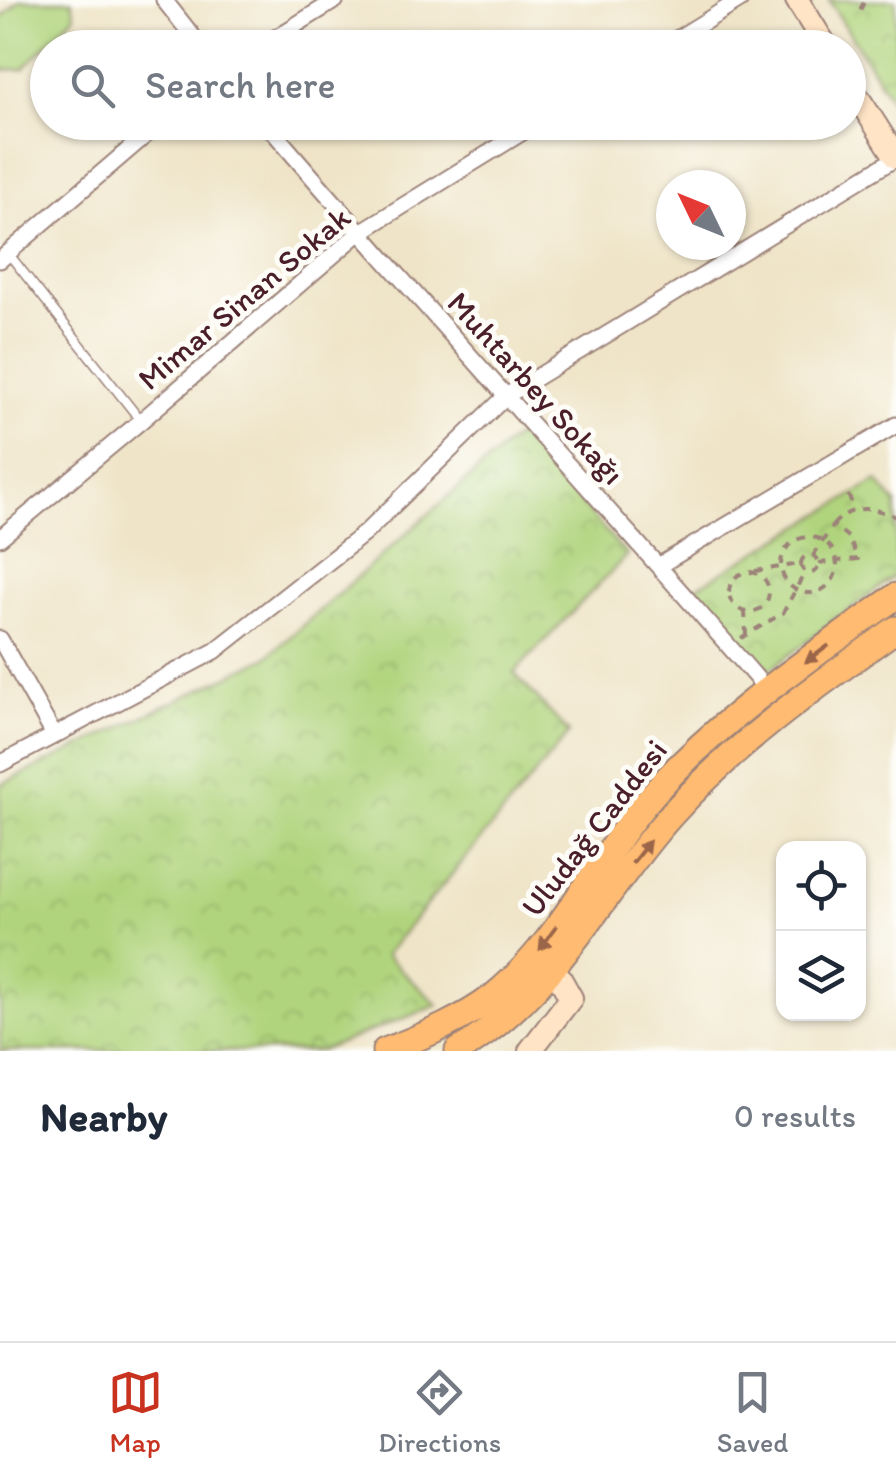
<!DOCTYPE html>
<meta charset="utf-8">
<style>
body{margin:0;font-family:Itim,sans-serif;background:#f2f2f3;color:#1f2937}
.controls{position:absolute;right:30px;bottom:30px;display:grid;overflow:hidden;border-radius:20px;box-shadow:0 2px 8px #0004}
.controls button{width:90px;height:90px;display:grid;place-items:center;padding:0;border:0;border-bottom:2px solid #e0e1e3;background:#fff;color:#1f2937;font:50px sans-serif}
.compass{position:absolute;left:656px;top:170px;width:90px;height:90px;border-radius:50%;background:#fff;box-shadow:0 2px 8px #0004;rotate:313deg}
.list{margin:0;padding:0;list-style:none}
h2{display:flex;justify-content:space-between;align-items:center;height:130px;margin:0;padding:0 40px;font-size:42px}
h2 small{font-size:32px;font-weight:400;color:#747a83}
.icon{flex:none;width:55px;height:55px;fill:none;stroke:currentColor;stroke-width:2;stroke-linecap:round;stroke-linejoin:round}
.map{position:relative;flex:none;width:896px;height:1051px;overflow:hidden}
.search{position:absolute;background:#fff;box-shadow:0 2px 8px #0004;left:30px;right:30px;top:30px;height:110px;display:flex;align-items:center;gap:25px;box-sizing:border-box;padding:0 35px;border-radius:55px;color:#747a83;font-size:38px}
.sheet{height:290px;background:#fff}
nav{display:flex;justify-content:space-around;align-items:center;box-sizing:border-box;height:140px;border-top:2px solid #e0e1e3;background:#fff;font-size:28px;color:#747a83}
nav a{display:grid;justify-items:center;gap:5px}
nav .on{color:#c8321e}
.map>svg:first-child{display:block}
</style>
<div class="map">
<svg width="896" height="1051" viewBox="0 0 896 1051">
<defs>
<pattern id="park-crowns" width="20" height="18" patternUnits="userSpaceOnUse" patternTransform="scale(2.5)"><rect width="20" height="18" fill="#b0d47d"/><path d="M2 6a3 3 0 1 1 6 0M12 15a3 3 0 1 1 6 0" fill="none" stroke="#99b66c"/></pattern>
</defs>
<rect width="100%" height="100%" fill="#fdfcf7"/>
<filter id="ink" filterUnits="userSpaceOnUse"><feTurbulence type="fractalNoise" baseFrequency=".01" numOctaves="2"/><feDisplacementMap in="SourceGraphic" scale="20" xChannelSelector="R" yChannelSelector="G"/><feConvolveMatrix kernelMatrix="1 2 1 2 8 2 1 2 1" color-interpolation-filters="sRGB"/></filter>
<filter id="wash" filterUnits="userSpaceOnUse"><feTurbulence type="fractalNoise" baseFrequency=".0048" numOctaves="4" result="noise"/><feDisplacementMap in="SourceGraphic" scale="40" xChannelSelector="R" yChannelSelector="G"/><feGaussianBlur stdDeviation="2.25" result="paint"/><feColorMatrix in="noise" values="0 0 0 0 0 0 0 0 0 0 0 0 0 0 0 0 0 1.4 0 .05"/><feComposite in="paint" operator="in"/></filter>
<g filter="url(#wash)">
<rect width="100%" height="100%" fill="#efe4c7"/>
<path fill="url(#park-crowns)" stroke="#7d7a54" stroke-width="2.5" d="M829,0H896V108Z
M519,434L627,555L514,673L569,733L385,955L438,1005L320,1051H0V785L266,658Z
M877,481L896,504V575L761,676L690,591Z"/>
<path fill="#b0d47d" stroke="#7d7a54" stroke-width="2.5" d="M20,0H72L75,15L23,69L0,70V19Z"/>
</g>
<g filter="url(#ink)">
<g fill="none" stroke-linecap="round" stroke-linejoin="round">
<g stroke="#9c8279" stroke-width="11">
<path id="service" d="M8,253L141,421"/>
</g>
<g stroke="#9c8279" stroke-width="19">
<path id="minor" d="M164,0L202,48
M259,48L336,0
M662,48L740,0
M265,122C429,315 602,499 767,690
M0,260L161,122
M0,538L141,421L359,233L539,122
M660,565L896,425
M0,639L54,735
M0,764L215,651L365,533L506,396L896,158"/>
</g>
<g stroke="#9c8279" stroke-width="26">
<path id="secondary" d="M797,0L827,48
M848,82L896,157
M530,1051L571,998L554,968"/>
</g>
<g stroke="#9c8279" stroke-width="29">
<path id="primary" d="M385,1051C423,1036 462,1021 494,996C561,942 597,857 654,793C723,715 813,657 896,596
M458,1051C554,995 600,893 672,814C737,742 818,685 896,629"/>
</g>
<path stroke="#9c8279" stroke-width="4" stroke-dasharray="8 8" stroke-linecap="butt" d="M860,10L865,0
M848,495L855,509
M833,525C852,504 871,506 896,517
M781 565a28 28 0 1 1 56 0a28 28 0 1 1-56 0Z
M801 564a9 9 0 1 1 18 0a9 9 0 1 1-18 0Z
M813,556L833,525L848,537L858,559L819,563
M755,571L800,564
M729 592a20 20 0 1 1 40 0a20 20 0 1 1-40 0Z
M745,611L746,635
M741,638L783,613L805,572"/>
<use href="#service" stroke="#fff" stroke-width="8"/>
<use href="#minor" stroke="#fff" stroke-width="15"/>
<use href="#secondary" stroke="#ffe4c6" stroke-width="22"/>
<use href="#primary" stroke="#ffbb71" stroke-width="25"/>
</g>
<defs><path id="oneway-solid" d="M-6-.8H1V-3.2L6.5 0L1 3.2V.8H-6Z" transform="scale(2.5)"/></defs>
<g fill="#9b654a">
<use href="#oneway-solid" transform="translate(817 654) rotate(144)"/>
<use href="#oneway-solid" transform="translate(641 852) rotate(-52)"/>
<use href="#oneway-solid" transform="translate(548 938) rotate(126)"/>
</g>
</g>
<g text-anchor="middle" stroke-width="10" stroke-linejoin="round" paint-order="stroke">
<g font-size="32" fill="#4a1f2b" stroke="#fdfcf7">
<text transform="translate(244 298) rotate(-40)" y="11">Mimar Sinan Sokak</text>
<text transform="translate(536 388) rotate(48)" y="11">Muhtarbey Sokağı</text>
<text transform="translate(594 828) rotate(-52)" y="11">Uludağ Caddesi</text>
</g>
</g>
</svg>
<div class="controls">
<button><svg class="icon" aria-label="locate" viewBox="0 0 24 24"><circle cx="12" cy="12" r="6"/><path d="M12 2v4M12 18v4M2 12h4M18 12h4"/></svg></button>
<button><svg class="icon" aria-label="layers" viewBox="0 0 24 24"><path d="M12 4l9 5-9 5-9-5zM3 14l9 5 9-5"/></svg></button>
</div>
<svg class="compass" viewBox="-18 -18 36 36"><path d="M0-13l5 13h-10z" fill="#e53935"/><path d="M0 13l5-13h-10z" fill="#747a83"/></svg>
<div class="search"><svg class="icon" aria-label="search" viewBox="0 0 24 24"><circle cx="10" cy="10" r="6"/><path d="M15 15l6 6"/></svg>Search here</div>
</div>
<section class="sheet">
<h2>Nearby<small>0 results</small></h2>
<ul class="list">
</ul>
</section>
<nav>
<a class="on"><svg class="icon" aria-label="map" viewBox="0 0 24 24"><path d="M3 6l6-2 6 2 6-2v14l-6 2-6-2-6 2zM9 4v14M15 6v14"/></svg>Map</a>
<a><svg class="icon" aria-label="directions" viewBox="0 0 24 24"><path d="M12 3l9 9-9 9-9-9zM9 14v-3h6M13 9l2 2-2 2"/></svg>Directions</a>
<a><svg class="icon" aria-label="saved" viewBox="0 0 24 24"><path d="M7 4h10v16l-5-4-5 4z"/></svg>Saved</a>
</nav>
